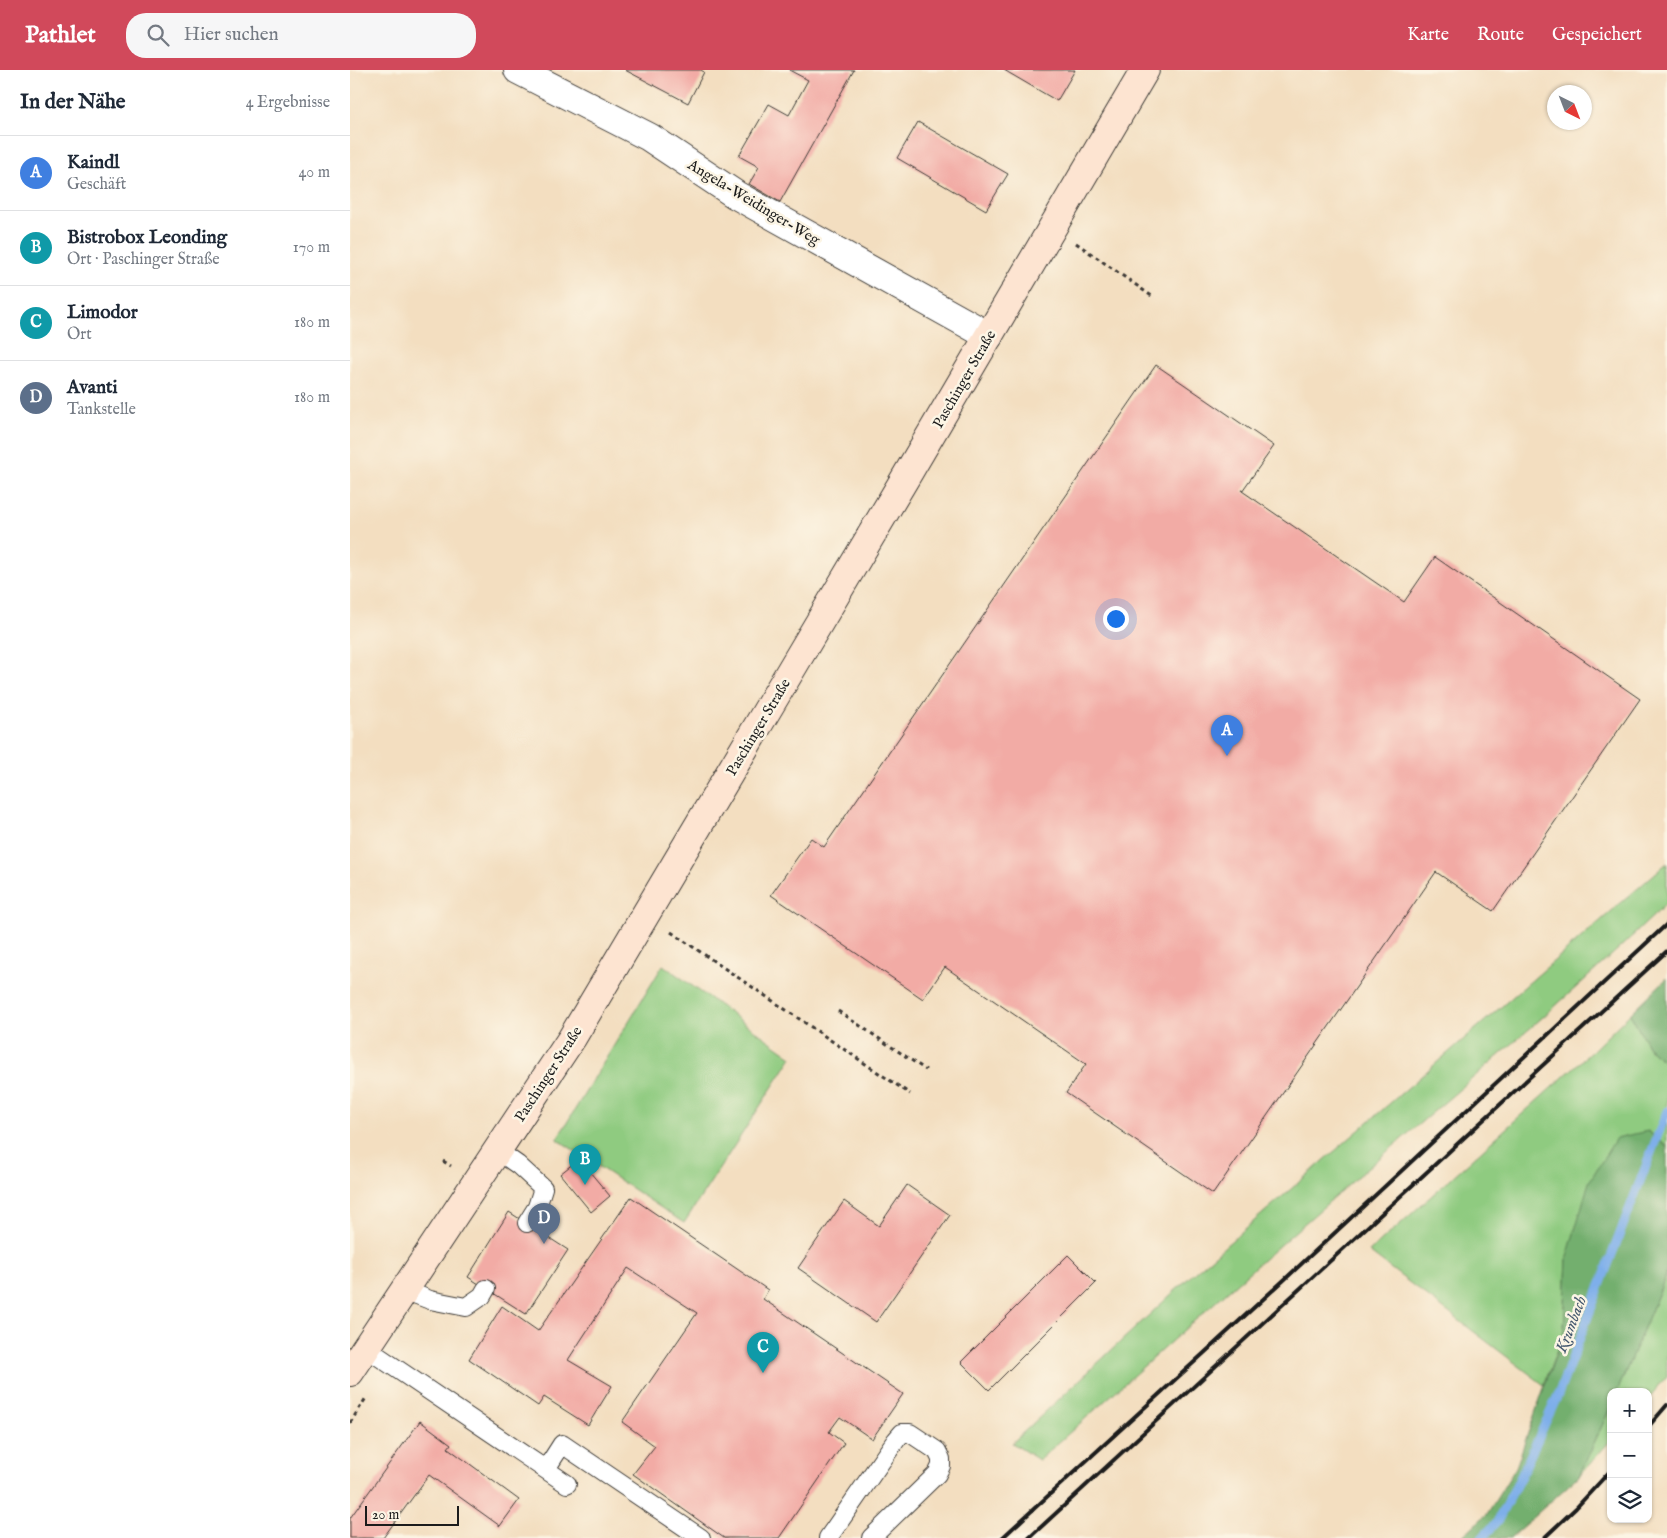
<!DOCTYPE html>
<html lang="de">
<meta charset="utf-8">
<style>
body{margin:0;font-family:"IM FELL English",serif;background:#f6f6f7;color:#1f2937}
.controls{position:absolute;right:15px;bottom:15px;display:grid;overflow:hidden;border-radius:10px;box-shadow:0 1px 4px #0004}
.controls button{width:45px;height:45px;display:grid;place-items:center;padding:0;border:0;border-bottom:1px solid #e0e1e3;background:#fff;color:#1f2937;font:25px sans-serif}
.compass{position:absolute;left:1197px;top:15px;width:45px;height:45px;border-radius:50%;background:#fff;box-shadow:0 1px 4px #0004;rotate:138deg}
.scale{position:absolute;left:15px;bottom:12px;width:94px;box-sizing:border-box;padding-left:5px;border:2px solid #1c1c1c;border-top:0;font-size:14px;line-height:18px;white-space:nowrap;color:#1c1c1c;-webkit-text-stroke:4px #fcf5e5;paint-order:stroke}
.you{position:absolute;left:765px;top:548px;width:18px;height:18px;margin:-12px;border:4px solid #fff;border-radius:50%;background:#1a73e8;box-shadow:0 0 0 8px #1a73e833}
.badge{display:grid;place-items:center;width:32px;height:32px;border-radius:50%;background:#d1495b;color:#fff;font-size:16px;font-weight:700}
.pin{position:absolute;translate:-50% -41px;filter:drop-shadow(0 1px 2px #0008)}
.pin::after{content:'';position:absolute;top:26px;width:18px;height:15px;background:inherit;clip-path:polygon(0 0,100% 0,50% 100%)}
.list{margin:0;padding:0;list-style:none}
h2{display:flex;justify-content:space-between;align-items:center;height:65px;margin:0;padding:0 20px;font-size:21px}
h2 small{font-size:16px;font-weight:400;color:#747a83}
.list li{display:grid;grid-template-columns:32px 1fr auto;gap:15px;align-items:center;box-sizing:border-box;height:75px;padding:0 20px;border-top:1px solid #e0e1e3}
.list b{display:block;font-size:19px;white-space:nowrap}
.list p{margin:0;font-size:16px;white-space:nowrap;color:#747a83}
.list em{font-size:16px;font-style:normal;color:#747a83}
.icon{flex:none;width:28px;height:28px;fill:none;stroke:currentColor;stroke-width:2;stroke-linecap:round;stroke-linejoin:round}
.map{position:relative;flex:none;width:1317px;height:1468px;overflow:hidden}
header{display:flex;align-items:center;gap:30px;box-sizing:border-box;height:70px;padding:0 25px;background:#d1495b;color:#fff}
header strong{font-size:24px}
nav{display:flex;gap:28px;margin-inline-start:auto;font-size:18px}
.search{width:350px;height:45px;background:#f6f6f7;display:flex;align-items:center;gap:12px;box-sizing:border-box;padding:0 18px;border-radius:20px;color:#747a83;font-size:19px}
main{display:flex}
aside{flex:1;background:#fff}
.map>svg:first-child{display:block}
</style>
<header>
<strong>Pathlet</strong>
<div class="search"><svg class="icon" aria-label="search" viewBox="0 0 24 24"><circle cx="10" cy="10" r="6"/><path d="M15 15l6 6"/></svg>Hier suchen</div>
<nav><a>Karte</a><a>Route</a><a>Gespeichert</a></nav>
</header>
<main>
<aside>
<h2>In der Nähe<small>4 Ergebnisse</small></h2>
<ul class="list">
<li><span class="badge" style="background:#3f7fe0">A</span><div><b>Kaindl</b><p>Geschäft</p></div><em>40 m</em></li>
<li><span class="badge" style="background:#0f9aa8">B</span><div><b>Bistrobox Leonding</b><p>Ort · Paschinger Straße</p></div><em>170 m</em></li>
<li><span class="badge" style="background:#0f9aa8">C</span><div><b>Limodor</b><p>Ort</p></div><em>180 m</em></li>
<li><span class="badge" style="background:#5c6f8a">D</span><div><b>Avanti</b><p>Tankstelle</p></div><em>180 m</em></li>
</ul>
</aside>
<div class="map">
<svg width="1317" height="1468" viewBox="0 0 1317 1468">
<rect width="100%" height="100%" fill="#fcf5e5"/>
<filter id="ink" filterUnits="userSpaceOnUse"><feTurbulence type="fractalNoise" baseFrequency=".02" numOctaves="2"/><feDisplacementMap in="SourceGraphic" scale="10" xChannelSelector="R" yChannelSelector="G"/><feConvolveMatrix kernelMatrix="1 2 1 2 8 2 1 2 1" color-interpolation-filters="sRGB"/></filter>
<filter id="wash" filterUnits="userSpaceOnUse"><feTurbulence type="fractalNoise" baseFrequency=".0096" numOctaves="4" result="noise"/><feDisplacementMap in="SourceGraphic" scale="20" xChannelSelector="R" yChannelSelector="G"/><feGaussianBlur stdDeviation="1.12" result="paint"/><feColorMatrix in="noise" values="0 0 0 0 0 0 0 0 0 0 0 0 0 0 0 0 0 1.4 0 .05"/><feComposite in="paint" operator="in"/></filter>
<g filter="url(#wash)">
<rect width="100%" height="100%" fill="#f3dec0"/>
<path fill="#8fcb80" stroke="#56744e" d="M1317,793V833C1214,933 1103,1024 995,1118C892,1207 791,1299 689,1390L662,1373L843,1204Z
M313,895L442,987L334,1153L207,1069Z
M1280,944L1301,981L1317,994V1077L1298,1061L1217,1187L1214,1261L1194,1315L1019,1182L1241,982Z
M1317,1198V1306L1298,1329V1322H1267L1315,1208Z
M1261,1336V1370L1229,1406Z"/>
<path fill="#73af6e" stroke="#486645" d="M1317,908V994L1301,981L1280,944Z
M1298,1061L1317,1077V1198L1315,1208L1267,1322H1261V1336L1229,1406L1160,1468H1110L1137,1444L1166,1397L1214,1261L1217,1187L1239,1112L1266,1068Z"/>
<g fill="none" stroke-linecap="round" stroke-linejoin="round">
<path stroke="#7eafea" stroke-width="9" d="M1132,1468L1147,1452L1171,1406L1208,1325L1317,1041"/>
</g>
<g id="blocks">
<path fill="#f2aba5" d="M275,0H351L354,2L338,33Z
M439,0H504L430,132L399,114L409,97L389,86L419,34L439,45L458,10Z
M654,0H725L707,31Z
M568,52L658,104L636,140L547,88Z
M806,295L924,376L892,421L1054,532L1085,487L1290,629L1143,841L1086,802L863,1124L716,1023L736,994L595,897L573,929L421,825L461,768L474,777Z
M229,1089L260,1126L241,1142L210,1104Z
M557,1115L600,1145L526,1252L448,1198L494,1131L529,1156Z
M281,1127L418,1220L413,1229L553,1324L522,1369L490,1347L479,1362L494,1373L429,1468H374L283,1404L305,1376L272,1352L347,1243L278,1198L218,1290L262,1316L238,1355L194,1327L188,1336L119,1289L152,1236L188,1261Z
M159,1142L218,1180L176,1244L118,1207Z
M718,1185L746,1213L639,1320L611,1292Z
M70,1351L101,1374L98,1378L169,1430L150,1456L79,1405L33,1468H0V1448Z"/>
</g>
</g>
<g filter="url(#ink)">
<use href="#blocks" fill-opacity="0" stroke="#3c3935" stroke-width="1"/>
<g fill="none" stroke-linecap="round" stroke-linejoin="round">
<g stroke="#3c3935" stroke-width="20">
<path id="lane" d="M148,1081L168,1095L193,1118L187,1137L177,1153
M54,1220L80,1230L116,1237L132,1226L136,1219
M16,1278L217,1414
M196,1399L212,1374L351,1468
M478,1468L546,1370L552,1363H560L587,1381L591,1389V1396L587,1404L521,1468"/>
</g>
<g stroke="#3c3935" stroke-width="30">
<path id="street" d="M168,0L299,67L386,125L639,266"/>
</g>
<g stroke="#3c3935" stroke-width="30">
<path id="secondary" d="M0,1302L222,968L554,410L795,0"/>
</g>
<path stroke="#3c3935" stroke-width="3" stroke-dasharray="4 4" stroke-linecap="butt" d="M726,173L803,227
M321,862L560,1024
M488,941L576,1000
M93,1091L101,1096
M0,1353L16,1328"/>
<use href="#lane" stroke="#fff" stroke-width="18"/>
<use href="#street" stroke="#fff" stroke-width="28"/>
<use href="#secondary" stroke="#fde4d1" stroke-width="28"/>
<path stroke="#1c1c1c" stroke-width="4" d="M1298,1357L1317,1335
M652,1468L933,1211L1317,854
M679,1468L1317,881
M1194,1468L1226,1438L1261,1400"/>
</g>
</g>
<g text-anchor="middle" stroke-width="5" stroke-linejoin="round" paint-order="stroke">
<g font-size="15" fill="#1c1c1c" stroke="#fcf5e5">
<text transform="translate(404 132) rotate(31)" y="5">Angela-Weidinger-Weg</text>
<text transform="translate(614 309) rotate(-60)" y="5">Paschinger Straße</text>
<text transform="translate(408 657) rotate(-59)" y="5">Paschinger Straße</text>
<text transform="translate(198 1004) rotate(-57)" y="5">Paschinger Straße</text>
</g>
<g font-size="16" font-style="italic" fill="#43576e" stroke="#fcf5e5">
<text transform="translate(1220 1254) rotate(-69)" y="6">Krumbach</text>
</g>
</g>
</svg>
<div class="controls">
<button>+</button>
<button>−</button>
<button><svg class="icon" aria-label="layers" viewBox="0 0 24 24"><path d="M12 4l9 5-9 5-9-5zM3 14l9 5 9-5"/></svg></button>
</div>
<svg class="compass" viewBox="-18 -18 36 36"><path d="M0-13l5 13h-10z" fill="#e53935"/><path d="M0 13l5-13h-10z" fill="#747a83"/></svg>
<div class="scale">20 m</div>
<div class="you"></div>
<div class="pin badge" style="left:877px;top:686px;background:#3f7fe0">A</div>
<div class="pin badge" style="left:235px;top:1115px;background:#0f9aa8">B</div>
<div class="pin badge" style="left:413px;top:1303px;background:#0f9aa8">C</div>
<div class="pin badge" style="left:194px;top:1174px;background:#5c6f8a">D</div>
</div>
</main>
